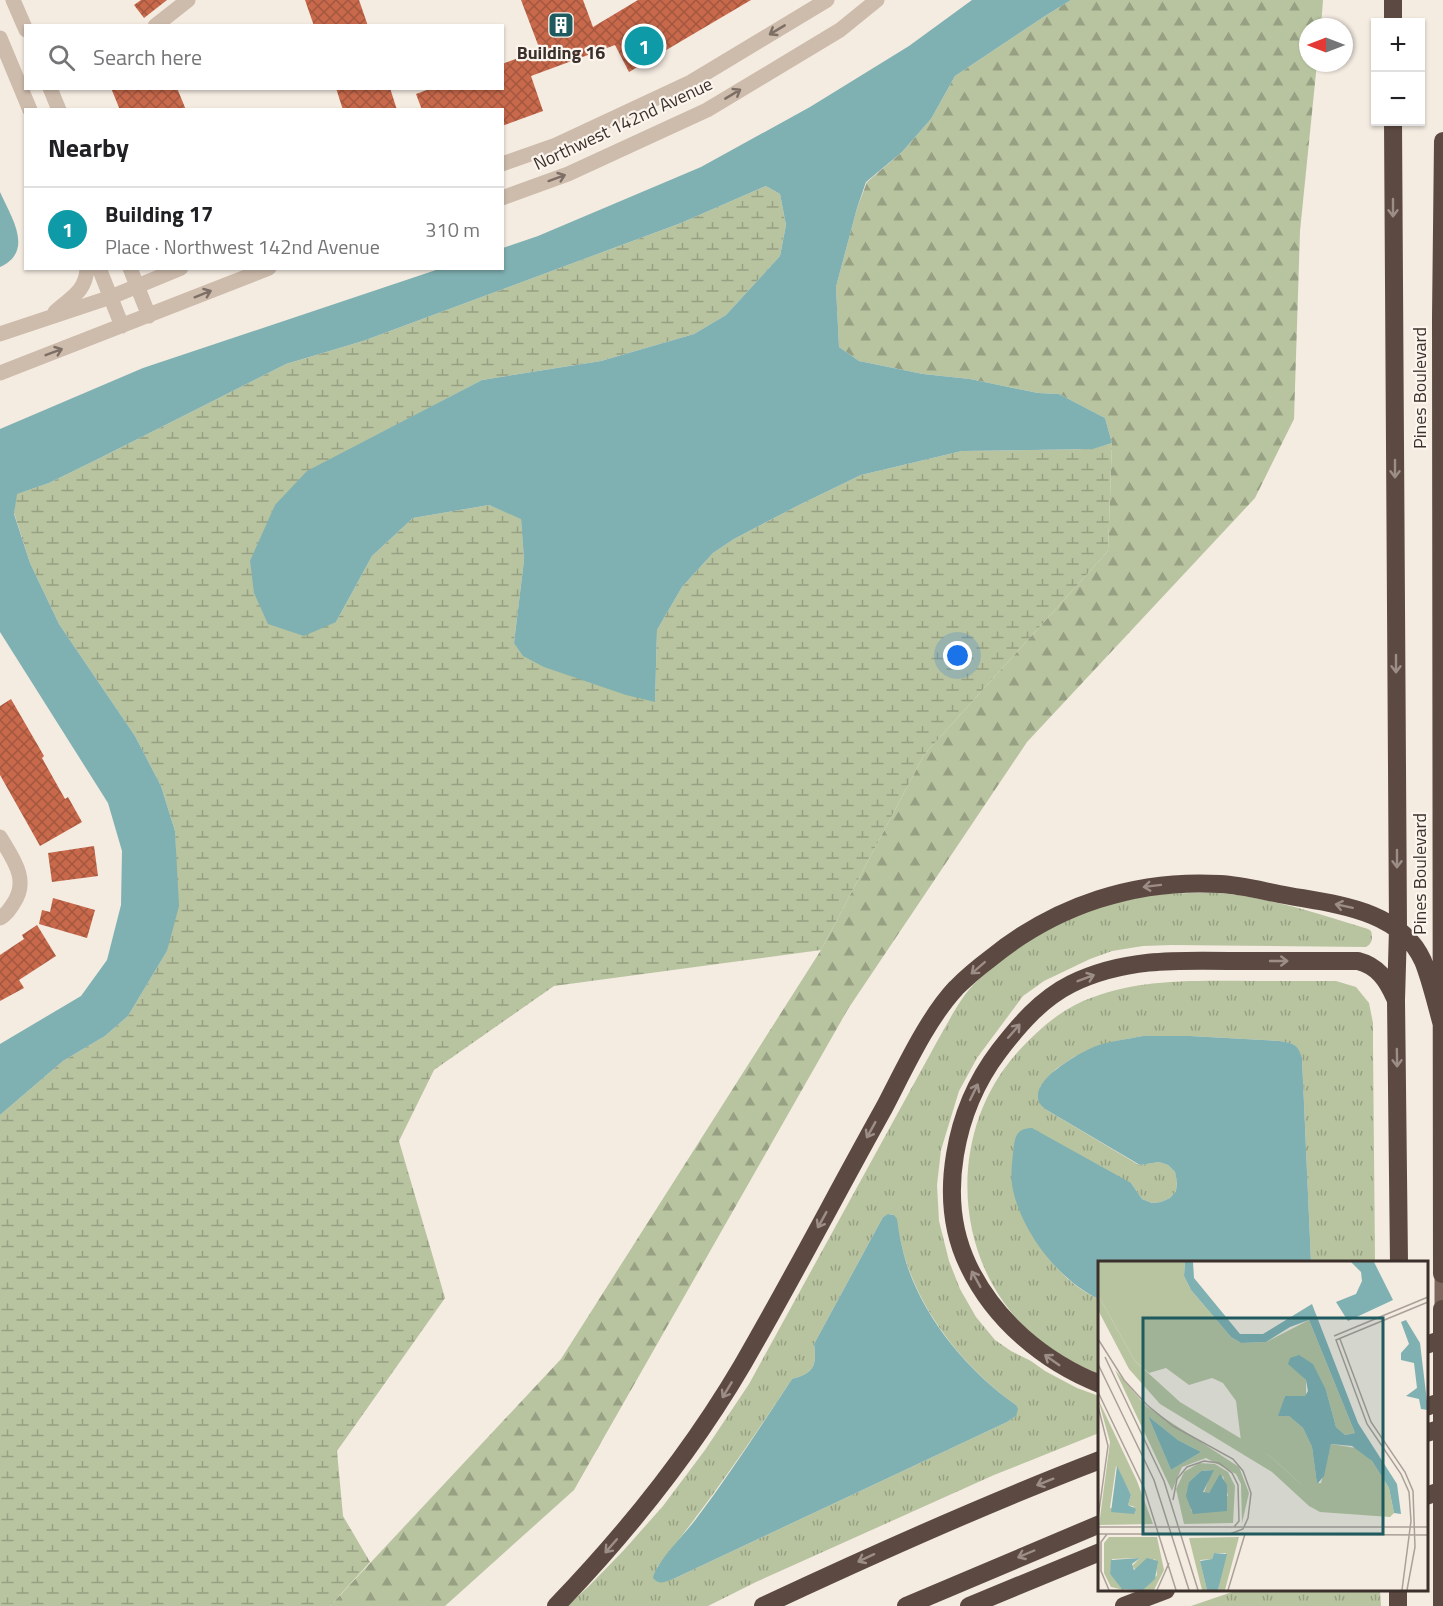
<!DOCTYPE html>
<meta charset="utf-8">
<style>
body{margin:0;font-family:"Titillium Web",sans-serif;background:#f2f2f2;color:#202124}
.controls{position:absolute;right:18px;top:18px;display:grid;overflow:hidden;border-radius:0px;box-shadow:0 2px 4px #0004}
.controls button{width:54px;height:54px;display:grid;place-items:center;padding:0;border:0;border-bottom:2px solid #e0e0e0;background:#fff;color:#202124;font:30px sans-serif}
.compass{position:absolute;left:1299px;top:18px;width:54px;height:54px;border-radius:50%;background:#fff;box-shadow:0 2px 4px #0004;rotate:270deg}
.you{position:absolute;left:958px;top:656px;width:21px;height:21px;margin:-15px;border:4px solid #fff;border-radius:50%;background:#1a73e8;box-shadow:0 0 0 9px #1a73e833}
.badge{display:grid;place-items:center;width:39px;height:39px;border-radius:50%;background:#1f5a5e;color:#fff;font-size:20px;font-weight:700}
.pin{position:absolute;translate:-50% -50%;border:3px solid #fff;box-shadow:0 2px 6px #0006}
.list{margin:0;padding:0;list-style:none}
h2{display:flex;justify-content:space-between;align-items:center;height:78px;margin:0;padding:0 24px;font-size:26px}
h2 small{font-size:20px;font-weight:400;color:#757577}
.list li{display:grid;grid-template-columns:39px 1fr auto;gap:18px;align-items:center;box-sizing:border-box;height:84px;padding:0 24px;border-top:2px solid #e0e0e0}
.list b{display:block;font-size:22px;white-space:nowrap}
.list p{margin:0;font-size:20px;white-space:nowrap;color:#757577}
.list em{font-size:20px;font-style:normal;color:#757577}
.icon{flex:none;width:33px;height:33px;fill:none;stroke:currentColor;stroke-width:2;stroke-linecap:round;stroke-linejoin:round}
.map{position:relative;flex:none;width:1443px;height:1606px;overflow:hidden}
.search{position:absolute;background:#fff;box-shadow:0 2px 4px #0004;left:24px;top:24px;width:480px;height:66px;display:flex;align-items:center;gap:15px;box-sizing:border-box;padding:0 21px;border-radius:0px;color:#757577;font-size:22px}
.panel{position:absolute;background:#fff;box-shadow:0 2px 4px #0004;left:24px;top:108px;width:480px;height:162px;border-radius:0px}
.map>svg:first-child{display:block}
</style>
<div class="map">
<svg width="1443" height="1606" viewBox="0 0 1443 1606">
<defs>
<pattern id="grass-tufts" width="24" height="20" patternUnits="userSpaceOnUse" patternTransform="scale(1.5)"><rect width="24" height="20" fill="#b8c4a0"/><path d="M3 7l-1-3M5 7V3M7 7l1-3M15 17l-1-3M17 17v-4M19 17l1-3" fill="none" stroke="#97a083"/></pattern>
<pattern id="forest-firs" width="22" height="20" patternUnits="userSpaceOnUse" patternTransform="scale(1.5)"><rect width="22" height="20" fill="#b8c4a0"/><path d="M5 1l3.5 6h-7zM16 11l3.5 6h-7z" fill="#97a083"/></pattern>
<pattern id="wetland-marsh" width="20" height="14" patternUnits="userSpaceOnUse" patternTransform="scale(1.5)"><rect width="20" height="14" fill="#b8c4a0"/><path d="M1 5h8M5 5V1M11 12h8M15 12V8" fill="none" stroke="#97a083"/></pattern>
<pattern id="building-cross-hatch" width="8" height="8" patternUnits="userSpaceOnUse" patternTransform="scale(1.5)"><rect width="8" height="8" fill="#c8694b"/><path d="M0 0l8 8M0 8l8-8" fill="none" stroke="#a4573f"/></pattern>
</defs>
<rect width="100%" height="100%" fill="#f4ebe1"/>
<path fill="url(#grass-tufts)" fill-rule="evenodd" d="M1219,893C1269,897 1319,914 1368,929L1371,931C1373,938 1372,944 1366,947L1172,945L1143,946L1112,951L1090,959L1044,981L1023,996L977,1058L959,1091L941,1150L937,1185L939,1221L949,1261L960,1289L976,1317L995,1340L1011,1351L1031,1361L1045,1371L1077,1388L1099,1396V1433L994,1475L756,1582L708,1606H567L588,1587L624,1550L663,1506L705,1450L749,1384L939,1038C949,1021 959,1000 973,985C1002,956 1046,927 1084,913C1101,906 1123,901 1141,897C1166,892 1194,893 1219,893ZM889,1214L894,1215L896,1219C899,1234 902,1250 907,1264C925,1319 969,1372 1016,1405V1416L1007,1422L671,1580L657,1567C706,1507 749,1444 792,1379C814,1373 817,1366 814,1344L883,1217Z
M1258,981H1336L1356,987L1369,1003L1373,1023V1047L1375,1262H1311L1302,1058C1297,1044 1293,1043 1279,1041L1190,1036H1143L1116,1041L1074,1057L1056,1069L1040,1087L1045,1109L1139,1165L1159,1162L1168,1165L1175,1172L1177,1181L1176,1191L1170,1198L1161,1202L1152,1203L1142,1199L1131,1183L1022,1215C1040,1249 1062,1283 1099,1299V1374C1073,1363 1048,1349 1027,1329C951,1257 948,1131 1016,1054C1033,1035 1052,1017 1075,1005C1131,977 1196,981 1258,981Z
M1238,1590H1380L1381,1606H1191Z"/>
<path fill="url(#forest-firs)" d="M1071,0H1323L1321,27H1308V63H1317L1300,231L1294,419L1255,498L1027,742L848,1009L574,1490L445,1606H330L561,1359L821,950L924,755L1108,551L1112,443L1105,418L1059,394L1038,393L970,379L923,374L859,361L839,347L836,287L857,208L867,182L902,152L931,119L955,76L1045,16Z"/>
<path fill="url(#wetland-marsh)" d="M766,186L780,194L786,225L780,256L726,315L694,334L601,361L482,380L307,472L336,622L372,556L413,518L489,505L521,518L524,560L514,643L655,701L657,630L682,587L713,553L734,539L799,505L861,475L962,451L1092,449L1112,443L1108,551L924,755L821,950L554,986L434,1070L399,1141L445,1298L337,1451L343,1516L370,1562L330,1606H0V1115L63,1061L105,1036L128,1016L167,951L176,867L175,831L161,786L135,736L59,624L30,563L14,513L16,494L49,483L100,458L286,364L363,341L681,223Z"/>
<path fill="#7fb0b2" d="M972,0H1071L1045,16L955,76L931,119L902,152L866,182L857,208L836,287L839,347L859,361L923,374L970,379L1038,393L1059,394L1105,418L1112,443L1093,449L962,451L861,475L799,505L734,539L713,553L682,587L657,630L655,702L626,695L544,667L523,656L514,643L524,560L521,519L489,505L413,518L372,556L336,622L304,636L268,624L254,593L250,561L275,505L307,471L482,380L601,361L694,334L726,315L780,256L786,225L780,194L766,186L681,223L363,341L286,364L100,458L49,483L17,494L14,514L30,563L59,624L135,736L161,786L175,831L179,906L167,951L128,1016L105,1036L63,1061L0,1115V1044L81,996L107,960L121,905L122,851L108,803L0,632V429L143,368L439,269L502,268L503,248L538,236L701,167L810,107L909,46Z
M0,192C11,217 35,251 0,267Z
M1143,1036H1190L1279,1041C1293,1043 1298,1044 1302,1058L1311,1262H1100L1099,1299C1059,1281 1022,1232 1013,1190C1010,1177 1012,1165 1013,1153C1015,1137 1015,1129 1032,1128L1131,1183L1142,1199L1152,1203L1161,1202L1170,1198L1176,1191L1177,1182L1175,1172L1168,1165L1159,1162L1140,1165L1045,1109C1041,1105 1038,1103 1038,1097C1036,1077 1079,1053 1096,1046C1111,1041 1127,1039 1143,1036Z
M888,1214L894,1215L897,1219C899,1234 902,1250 907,1265C925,1320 969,1372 1016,1405L1018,1409L1016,1416L1007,1422L671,1580C664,1582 659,1585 653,1578C656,1562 685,1534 696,1519C730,1474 761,1426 792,1379C814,1373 817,1366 814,1344L883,1217Z"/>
<path fill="url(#building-cross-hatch)" d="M141,0H167L144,18L134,5Z
M305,0H359L368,26H314Z
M521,0H583L593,27L638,0H751L629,72L615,45L531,76L543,111L502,126V110H422L416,94L432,88H502V64L540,50Z
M111,88H177L186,110H120Z
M336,88H390L397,110H343Z
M11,699L44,756L42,758L65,799L68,797L82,822L40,846L0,775V706Z
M94,846L98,876L52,882L48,853Z
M53,898L95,910L87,938L39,924L42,910L50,912Z
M37,925L56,956L19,980L24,988L0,1001V955L24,939L22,935Z"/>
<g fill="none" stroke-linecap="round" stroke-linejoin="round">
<path stroke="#cdbbac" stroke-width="15" d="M13,0L26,30
M155,26L188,0
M0,38L30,110
M50,88L59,110
M502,164L556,145L691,82L827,0
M502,198L568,174L707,110L840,30L877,0
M99,268L122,326
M130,268L149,316
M55,312C70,298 86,292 87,268
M0,334L111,297L181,268
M0,373L269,268
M0,837C13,859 30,880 13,904C9,910 6,915 0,918"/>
<path stroke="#7d675c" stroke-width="15" d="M1442,1274V1309"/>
<path stroke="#5c4a42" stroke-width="18" d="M1393,22V0
M1393,122L1398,929L1396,1000L1399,1262
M1442,1274L1441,317L1443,141
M1426,1345L1443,1339
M1100,1384C1044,1362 994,1320 968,1265C936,1198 955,1109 999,1051C1019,1025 1041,999 1071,984C1124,958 1178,960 1235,961C1276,961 1317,961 1358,961C1378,966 1387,980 1395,998
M1426,1407L1443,1401
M1426,1433L1443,1428
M1426,1496L1443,1490
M1442,1557V1606
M556,1606C633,1526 702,1439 756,1341C800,1264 841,1185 884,1108C904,1070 927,1019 956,988C967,977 979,967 991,958C1056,905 1136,879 1220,884C1240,885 1259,890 1279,894C1329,904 1399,907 1423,961C1431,981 1436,1004 1442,1025
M763,1606C874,1554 985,1504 1100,1460
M906,1606L1100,1524
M969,1606L1100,1552
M1124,1606L1166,1590
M1398,1606V1590"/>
<path stroke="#5c4a42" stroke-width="18" d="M1442,1309V1557"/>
</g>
<defs><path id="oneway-shaft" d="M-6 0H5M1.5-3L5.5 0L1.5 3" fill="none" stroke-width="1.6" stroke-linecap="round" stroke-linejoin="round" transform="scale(1.5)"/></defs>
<g stroke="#7d6f65">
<use href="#oneway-shaft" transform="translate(777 30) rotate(149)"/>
<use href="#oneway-shaft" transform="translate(733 94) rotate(-31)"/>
<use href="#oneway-shaft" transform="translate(557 178) rotate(-20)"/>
<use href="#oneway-shaft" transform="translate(203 294) rotate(-22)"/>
<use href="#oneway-shaft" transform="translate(54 352) rotate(-21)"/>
</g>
<g stroke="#9c8e87">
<use href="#oneway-shaft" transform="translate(1393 208) rotate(90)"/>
<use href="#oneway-shaft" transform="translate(1395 469) rotate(90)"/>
<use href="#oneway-shaft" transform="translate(1396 664) rotate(90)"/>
<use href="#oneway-shaft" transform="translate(1397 859) rotate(90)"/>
<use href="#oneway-shaft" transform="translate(1152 886) rotate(173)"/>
<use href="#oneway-shaft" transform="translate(1344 906) rotate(-168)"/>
<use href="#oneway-shaft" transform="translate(1279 961)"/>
<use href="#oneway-shaft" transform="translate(978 968) rotate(139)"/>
<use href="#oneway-shaft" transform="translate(1086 978) rotate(-21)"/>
<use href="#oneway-shaft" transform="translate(1014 1031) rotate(-49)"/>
<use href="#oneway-shaft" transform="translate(1397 1058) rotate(89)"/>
<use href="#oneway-shaft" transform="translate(974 1092) rotate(-64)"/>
<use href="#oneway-shaft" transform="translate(871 1130) rotate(119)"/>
<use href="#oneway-shaft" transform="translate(822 1220) rotate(119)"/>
<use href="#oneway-shaft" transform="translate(976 1279) rotate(-119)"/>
<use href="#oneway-shaft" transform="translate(1052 1360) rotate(-145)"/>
<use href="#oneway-shaft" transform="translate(727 1390) rotate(121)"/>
<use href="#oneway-shaft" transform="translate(1045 1482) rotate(158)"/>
<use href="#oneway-shaft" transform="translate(611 1546) rotate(131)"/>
<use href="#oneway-shaft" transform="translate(1026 1554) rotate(157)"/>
<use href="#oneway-shaft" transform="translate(866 1558) rotate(155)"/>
</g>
<defs>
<g id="building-square" transform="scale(1.35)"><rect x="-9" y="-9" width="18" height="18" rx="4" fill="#1f5a5e" stroke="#fbf5ee"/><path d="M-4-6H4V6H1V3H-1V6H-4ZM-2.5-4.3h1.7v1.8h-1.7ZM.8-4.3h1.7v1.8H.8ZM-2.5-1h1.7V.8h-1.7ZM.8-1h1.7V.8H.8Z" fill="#fff"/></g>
</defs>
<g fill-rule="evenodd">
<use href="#building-square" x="561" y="25"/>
</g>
<g text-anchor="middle" stroke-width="4.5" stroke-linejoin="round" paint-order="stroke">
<g font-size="18" font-weight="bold" fill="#3b302b" stroke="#fbf5ee">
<text x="561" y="59">Building 16</text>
</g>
<g font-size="18" fill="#3b302b" stroke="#fbf5ee">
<text transform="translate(623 124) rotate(-25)" y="6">Northwest 142nd Avenue</text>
<text transform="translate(1420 388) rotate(-90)" y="6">Pines Boulevard</text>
<text transform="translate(1420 874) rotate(-90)" y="6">Pines Boulevard</text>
</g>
</g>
<g transform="translate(1098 1261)">
<rect width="330" height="330" fill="#f4ebe1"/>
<path d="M17,109L48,145L141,206L151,232L144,262L143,223L138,213L108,197L84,206L74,230ZM50,155L80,179L103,191L73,209ZM0,138L39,220L55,263L1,264L12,181ZM18,205L33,234L30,244L37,246L12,247ZM101,202L117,203L130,211L137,225L135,262L86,263L78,228L86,211ZM114,209L106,232L110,233L125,215L130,235L93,250L91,221L103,210ZM11,276H59L66,309L56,329H45L59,314L57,298L39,310L34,305L42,297L14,298L12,313L26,329L13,326L6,312V282ZM141,276L127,329H120L128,292H116L114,298L102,299L109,329H104L91,277Z" fill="#b8c4a0" fill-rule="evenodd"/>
<path d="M0,34L37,100L82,141L172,195L203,223L223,222L233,183L258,187L274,200L291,227L296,252L292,256L222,251L211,245L174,211L62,143L31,108L0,49Z" fill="#b8c4a0"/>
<path d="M0,1H87L86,15L93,29L133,76L143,82L168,81L211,59L257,172L247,174L238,166L228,129L202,113L208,119V135H187L181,155H191L205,167L214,186L219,223H203L172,195L143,180L138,140L125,122L114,117L91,124L68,107L51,112L37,100L0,34Z" fill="#b8c4a0"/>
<path d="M87,1H95L96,17L142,73H165L214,43L260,162L299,223L303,253L296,252L291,227L274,200L254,185L233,183L226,215L219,223L214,186L205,167L191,155H180L187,135H207L210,130L208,119L190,103L192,97L201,94L215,103L228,129L238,166L247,174L257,172L211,59L192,66L168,81L143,82L133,76L93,29L86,15ZM253,1H276L295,39L250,60L238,41L258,33L264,20L263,11ZM308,59L322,82L330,149L323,148L321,138L308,135L319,127L316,102L303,99V92L311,83L303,61ZM50,155L80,179L103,191L73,209ZM19,205L33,234L30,244L38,248L36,253L13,251ZM116,209L105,231L111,232L122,213L129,224V250L95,253L88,235L91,221L103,210ZM116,292L129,293L120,329H109L102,300L114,298ZM42,297L34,303L36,309L49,297L60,300L57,318L45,329L24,328L12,313L13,299Z" fill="#7fb0b2"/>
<path fill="none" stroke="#aaa098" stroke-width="1.5" d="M236,75L330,36M0,78L26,119L49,144L75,165L135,198L145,210L153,232L150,257L145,268L132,273M242,78L273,161L307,211L315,230L317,286L309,329M7,96L66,220L100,329M0,103L56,219L91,329M0,131L46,227L78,329M0,145L10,185L0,257M75,239L79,218L89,206L106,200L121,202L134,212L140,224L141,260L136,266M0,266H330M0,273H78M9,273L3,281V310L11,329M95,273L330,274M59,329L71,302M130,329L147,273M304,329L313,260L311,231L303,213L269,163L238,79L330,41"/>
<path fill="#1f5a5e" fill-opacity="0.15" stroke="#1f5a5e" stroke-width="3" d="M45,57H285V273H45Z"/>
<rect width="330" height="330" fill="none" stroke="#3b302b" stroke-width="3"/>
</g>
</svg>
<div class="controls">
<button>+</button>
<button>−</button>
</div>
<svg class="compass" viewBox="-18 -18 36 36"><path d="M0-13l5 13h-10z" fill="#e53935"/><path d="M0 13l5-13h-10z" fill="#757577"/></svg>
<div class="you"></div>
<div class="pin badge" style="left:644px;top:46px;background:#0f9aa8">1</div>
<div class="search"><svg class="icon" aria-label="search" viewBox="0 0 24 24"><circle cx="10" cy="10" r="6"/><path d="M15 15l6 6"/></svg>Search here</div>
<section class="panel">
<h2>Nearby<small></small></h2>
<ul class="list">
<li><span class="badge" style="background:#0f9aa8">1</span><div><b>Building 17</b><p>Place · Northwest 142nd Avenue</p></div><em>310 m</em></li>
</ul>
</section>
</div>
